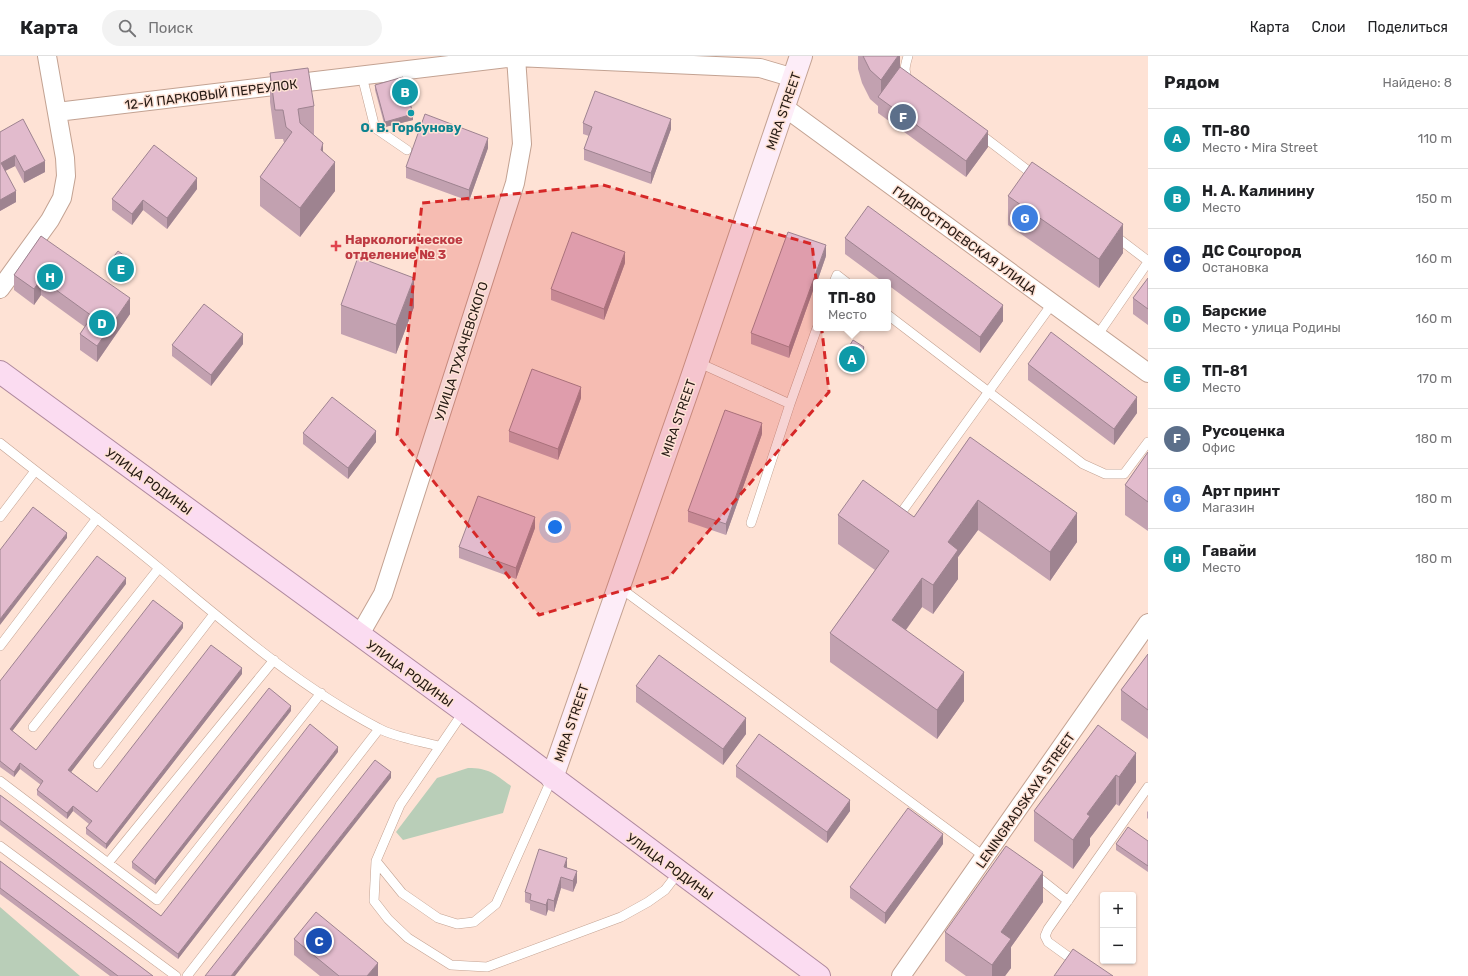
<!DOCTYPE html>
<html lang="ru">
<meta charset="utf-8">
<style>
body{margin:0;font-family:Rubik,sans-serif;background:#f2f2f2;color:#202124}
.controls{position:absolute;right:12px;bottom:12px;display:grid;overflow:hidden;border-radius:4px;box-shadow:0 1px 3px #0004}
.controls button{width:36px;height:36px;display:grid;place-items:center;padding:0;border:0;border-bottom:1px solid #e0e0e0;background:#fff;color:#202124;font:20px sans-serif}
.you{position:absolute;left:555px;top:471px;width:14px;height:14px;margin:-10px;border:3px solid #fff;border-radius:50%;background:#1a73e8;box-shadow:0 0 0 6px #1a73e833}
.badge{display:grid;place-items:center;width:26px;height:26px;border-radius:50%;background:#b45309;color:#fff;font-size:13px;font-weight:700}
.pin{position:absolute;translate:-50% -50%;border:2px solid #fff;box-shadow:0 1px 4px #0006}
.popup{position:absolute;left:813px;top:223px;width:78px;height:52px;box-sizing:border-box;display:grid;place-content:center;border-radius:4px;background:#fff;filter:drop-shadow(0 1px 3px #0005);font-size:13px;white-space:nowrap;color:#757577}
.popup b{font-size:15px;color:#202124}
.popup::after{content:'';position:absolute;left:50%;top:100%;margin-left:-8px;border:8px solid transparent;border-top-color:#fff}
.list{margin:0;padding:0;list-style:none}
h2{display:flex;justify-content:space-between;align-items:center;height:52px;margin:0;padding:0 16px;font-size:17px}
h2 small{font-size:13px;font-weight:400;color:#757577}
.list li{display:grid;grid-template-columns:26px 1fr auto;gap:12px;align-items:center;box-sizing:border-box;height:60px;padding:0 16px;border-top:1px solid #e0e0e0}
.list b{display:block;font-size:15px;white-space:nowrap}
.list p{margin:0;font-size:13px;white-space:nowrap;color:#757577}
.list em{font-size:13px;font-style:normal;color:#757577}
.icon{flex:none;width:22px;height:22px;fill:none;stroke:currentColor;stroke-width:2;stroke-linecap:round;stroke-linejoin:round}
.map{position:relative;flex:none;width:1148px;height:920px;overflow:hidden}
header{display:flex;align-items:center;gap:24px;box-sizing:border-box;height:56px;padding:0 20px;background:#fff;border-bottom:1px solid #e0e0e0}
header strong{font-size:19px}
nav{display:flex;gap:22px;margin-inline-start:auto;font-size:14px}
.search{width:280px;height:36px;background:#f2f2f2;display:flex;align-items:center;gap:10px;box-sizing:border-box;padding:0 14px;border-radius:22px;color:#757577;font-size:15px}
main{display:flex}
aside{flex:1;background:#fff}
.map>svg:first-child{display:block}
</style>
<header>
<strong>Карта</strong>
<div class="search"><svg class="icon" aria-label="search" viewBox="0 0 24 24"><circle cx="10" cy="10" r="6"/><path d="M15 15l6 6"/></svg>Поиск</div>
<nav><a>Карта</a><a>Слои</a><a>Поделиться</a></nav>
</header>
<main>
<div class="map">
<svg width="1148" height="920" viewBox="0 0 1148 920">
<rect width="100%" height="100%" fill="#fee2d5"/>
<path fill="#b9ceb8" d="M468,712C489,712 495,718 511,730L503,757L403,784L396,776L437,722Z
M0,851L80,920H0Z"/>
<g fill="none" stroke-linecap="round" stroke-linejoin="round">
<g stroke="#c3a292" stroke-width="10">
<path id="lane" d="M908,0C905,10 903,16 909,25
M362,20L375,72L407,94
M980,78L1035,120
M1114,179L1148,205
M834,226L837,219L846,226
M888,259L1083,408L1105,418H1124L1148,386
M1097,280L1148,206
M697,306L790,348L817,272
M0,387C53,429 107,469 159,512C228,569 298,630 378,672C394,681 420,685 438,690
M901,457L1052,248
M0,461L35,415
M751,467L790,348
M619,531L985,801
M0,590L97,462
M464,655L400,749L376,805L374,845L388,863L408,882L451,909L487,911L621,861L648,846L665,834L678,817
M33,671L159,512
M98,708L214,558
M0,725L108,807L274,604
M0,790L176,920
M376,805L402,837L438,862L457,868L474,866L496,848L552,722
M108,807L157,844L321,637
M1034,818L1068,845
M187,920L379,673
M1095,920L1048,886L1045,880L1048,873L1148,731"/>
</g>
<g stroke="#c3a292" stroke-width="20">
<path id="street" d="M784,51L1148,317
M57,56L516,1L760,12L794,22
M0,233L50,164L62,142L66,120L65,102L47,0
M359,580L383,538L515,127L522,88L516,1
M901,920L1148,567"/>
</g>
<g stroke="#c3a292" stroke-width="24">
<path id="secondary" d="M552,722L689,330L801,0"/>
</g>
<g stroke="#af899e" stroke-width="24">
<path id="primary" d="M0,316L464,655L819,920"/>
</g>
<use href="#lane" stroke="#fff" stroke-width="9"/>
<use href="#street" stroke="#fff" stroke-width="18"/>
<use href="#secondary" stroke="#fdedf8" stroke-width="22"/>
<use href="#primary" stroke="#fbdcf1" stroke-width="22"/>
</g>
<path fill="#c2a1b0" d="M858,0H900V11L988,91L966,121L878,57V50L870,43L862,27L858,13Z
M270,17L314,50V79L323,96L335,135L300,181L260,150V121L284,87L283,83H275L270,46Z
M375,29L413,64L385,71L375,34Z
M583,67L671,73L651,128L584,104V93L589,80L583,78Z
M0,76L45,116L24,127L15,110L5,115L16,146L0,155Z
M488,92L469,145L406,122V111Z
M197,133L167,173L143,154L132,169L112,154V143Z
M1008,140L1123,197L1099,232L1008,169Z
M41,180L130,258L97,306L80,294V278L85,271L41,239L34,249L14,234V219Z
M845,182L1003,265L980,297L888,229V226H883L845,198Z
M826,200L817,226H816L789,302L751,288V277Z
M625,207L604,264L551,244V233Z
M108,208L133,212L124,225L108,214Z
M1148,222V269L1133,258V242Z
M341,249L414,251L396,298L341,278Z
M243,288L211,330L172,300V289Z
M864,297L851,316L841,310V304Z
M1028,308L1137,357L1114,389L1028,324Z
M581,342L558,404L509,386V375Z
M303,377L376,386L348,423L303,388Z
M762,378L726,479L688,466V455Z
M970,381L1077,486L1050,525L978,474L958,501V523L933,558L922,551L906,574L964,645L937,683L830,606V577L875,514L838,488V459L914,461Z
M1148,396V475L1125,459V429Z
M535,472L516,523L459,502V491Z
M126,528L12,675L36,694L183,572L71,716L97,736L242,618L106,793L86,778V772L89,768L73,755L67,763L37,739V734L41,729L20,713L14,721L0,711V625Z
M1148,598V683L1121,664V634Z
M636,630L746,678L723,709L636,646Z
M291,655L155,829L132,812V806Z
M1098,669L1136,726L1119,750L1116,748L1090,782V789L1073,813L1034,785V755Z
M338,696L178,903L0,769V739L161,860Z
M736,710L850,755L827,787L736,721Z
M1148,755V763L1147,762V756Z
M1148,785V816L1116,794V788Z
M943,788L885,868L850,842V831Z
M0,805L153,920H110L0,838Z
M567,812L577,826L573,836L561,832L554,856L548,854L546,860L530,854V848L525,846V836Z
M1043,846L1011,891V912L1005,920H966L945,905V876Z
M294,883L378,920H320L294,899Z"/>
<path fill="#9e8390" d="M898,0H900V27L881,43V24Z
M413,58V64L385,71V66Z
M671,63V73L651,128V117Z
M988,75V91L966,121V105Z
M488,82V92L469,145V134Z
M323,87V116L321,94Z
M15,99V110L1,117V107Z
M45,105V116L24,127V116Z
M335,106V135L300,181V152Z
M197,122V133L167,173V162Z
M16,135V146L0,155V144Z
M143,144V154L132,169V158Z
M1123,168V197L1099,232V203Z
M826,189V200L817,226H816L789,302V291Z
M625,196V207L604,264V253Z
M133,206V212L124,225V219Z
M414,222V251L396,298V269Z
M41,223V239L34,249V233Z
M130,242V258L97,306V290Z
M1003,249V265L980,297V281Z
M243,278V288L211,330V319Z
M864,291V297L851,316V311Z
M581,331V342L558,404V393Z
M1137,341V357L1114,389V373Z
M762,367V378L726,479V468Z
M376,375V386L348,423V412Z
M978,444V474L958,501V523L933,558V529L948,486Z
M1077,457V486L1050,525V496Z
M535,461V472L516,523V512Z
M67,477V482L0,569V563Z
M126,522V528L10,678V673Z
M922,522V551L892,593V564Z
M183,567V572L68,720V714Z
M242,612V618L106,793V788Z
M964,616V645L937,683V654Z
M291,650V655L155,829V824Z
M746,662V678L723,709V693Z
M338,691V696L178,903V898Z
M1136,697V726L1119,750V721Z
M20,707V713L14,721V716Z
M391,716V722L235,920H231Z
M1116,719V748L1090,782V789L1073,813V784L1087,758Z
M850,744V755L827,787V776Z
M73,750V755L67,763V757Z
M943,778V788L885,868V857Z
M567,802V813L564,811Z
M577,815V826L573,836V825Z
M1043,816V846L1011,891V912L1005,920H992V909L1001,876Z
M561,821V832L554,856V845Z
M548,843V854L546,860V849Z
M378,907V920H367Z"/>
<path fill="#e2bbcd" stroke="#9e8390" d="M863,0H898L881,24L870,14Z
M900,11L988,75L966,105L878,41Z
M308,12L314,50L298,53L300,67L323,87L321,94L335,106L300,152L260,121L292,76L286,71L283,54H275L270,17Z
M403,21L413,58L385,66L375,29Z
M595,35L671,63L651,117L584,93L592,71L583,67Z
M425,58L488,82L469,134L406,111Z
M23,63L45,105L24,116L15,99L1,107L16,135L0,144V76Z
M154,89L197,122L167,162L143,144L132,158L112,143Z
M1032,106L1123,168L1099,203L1008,140Z
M868,150L1003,249L980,281L845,182Z
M572,176L625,196L604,253L551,233Z
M788,176L826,189L789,291L751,277Z
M41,180L130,242L97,290L80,278L92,260L41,223L34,233L14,219Z
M118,195L133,206L124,219L108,208Z
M358,201L414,222L396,269L341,249Z
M1148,222V253L1133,242Z
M204,248L243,278L211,319L172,289Z
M1051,276L1137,341L1114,373L1028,308Z
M853,284L864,291L851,311L841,304Z
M532,313L581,331L558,393L509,375Z
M332,341L376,375L348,412L303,377Z
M725,354L762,367L726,468L688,455Z
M970,381L1077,457L1050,496L978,444L948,486L958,494L933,529L922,522L892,564L964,616L937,654L830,577L889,495L838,459L863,424L914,461Z
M1148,396V446L1125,429Z
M478,440L535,461L516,512L459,491Z
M33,451L67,477L0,563V494Z
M97,500L126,522L10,673L36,694L153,544L183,567L68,714L97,736L211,589L242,612L106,788L86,772L92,765L73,750L67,757L37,734L43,725L20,707L14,716L0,705V625Z
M1148,598V654L1121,634Z
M659,599L746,662L723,693L636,630Z
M269,632L291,650L155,824L132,806Z
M310,668L338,691L178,898L0,764V739L161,860Z
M1098,669L1136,697L1119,721L1116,719L1087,758L1090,760L1073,784L1034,755Z
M759,678L850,744L827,776L736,710Z
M375,704L391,716L231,920H205Z
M908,752L943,778L885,857L850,831Z
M1128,771L1148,785V810L1116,788Z
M1006,790L1043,816L1001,876L1011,883L992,909L945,876Z
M539,793L567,802L564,811L577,815L573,825L561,821L554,845L548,843L546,849L530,844L531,838L525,836Z
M0,805L153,920H118L0,832Z
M316,856L378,907L367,920H339L294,883Z
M1073,893L1113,920H1054Z"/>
<path fill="#d62828" fill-opacity="0.2" stroke="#d62828" stroke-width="3" stroke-dasharray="8 5" stroke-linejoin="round" d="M603,129L812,188L829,336L669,521L539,559L397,379L422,147Z"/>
<circle fill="#0f9aa8" stroke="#fee2d5" stroke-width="1.5" cx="411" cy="57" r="4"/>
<path fill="#e0444e" stroke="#fee2d5" stroke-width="1.5" d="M334 184h4v4h4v4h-4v4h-4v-4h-4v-4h4z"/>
<g text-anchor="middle" stroke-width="3" stroke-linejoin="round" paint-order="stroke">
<g font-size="13" fill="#271b15" stroke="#fee2d5">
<text transform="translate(211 38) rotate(-7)" y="5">12-Й ПАРКОВЫЙ ПЕРЕУЛОК</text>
<text transform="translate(783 55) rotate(-71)" y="5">MIRA STREET</text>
<text transform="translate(965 184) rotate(36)" y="5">ГИДРОСТРОЕВСКАЯ УЛИЦА</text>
<text transform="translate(461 295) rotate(-72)" y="5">УЛИЦА ТУХАЧЕВСКОГО</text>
<text transform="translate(678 362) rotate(-71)" y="5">MIRA STREET</text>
<text transform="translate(149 425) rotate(36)" y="5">УЛИЦА РОДИНЫ</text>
<text transform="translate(410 617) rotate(36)" y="5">УЛИЦА РОДИНЫ</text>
<text transform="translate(571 667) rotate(-71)" y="5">MIRA STREET</text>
<text transform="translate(1025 744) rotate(-55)" y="5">LENINGRADSKAYA STREET</text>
<text transform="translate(670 810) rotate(36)" y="5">УЛИЦА РОДИНЫ</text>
</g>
<g font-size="13" font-weight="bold" fill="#0d838f" stroke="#fee2d5">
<text x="411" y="76">О. В. Горбунову</text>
</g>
<g font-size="13" font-weight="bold" fill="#be3a42" stroke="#fee2d5" text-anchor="start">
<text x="345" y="188">Наркологическое<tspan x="345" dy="15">отделение № 3</tspan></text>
</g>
</g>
</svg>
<div class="controls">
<button>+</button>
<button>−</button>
</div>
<div class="you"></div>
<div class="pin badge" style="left:852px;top:303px;background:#0f9aa8">A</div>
<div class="popup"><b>ТП-80</b>Место</div>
<div class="pin badge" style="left:405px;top:36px;background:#0f9aa8">B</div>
<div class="pin badge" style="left:319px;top:885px;background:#1a4fb4">C</div>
<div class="pin badge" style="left:102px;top:267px;background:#0f9aa8">D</div>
<div class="pin badge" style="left:121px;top:213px;background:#0f9aa8">E</div>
<div class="pin badge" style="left:903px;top:61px;background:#5c6f8a">F</div>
<div class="pin badge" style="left:1025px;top:162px;background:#3f7fe0">G</div>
<div class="pin badge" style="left:50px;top:221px;background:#0f9aa8">H</div>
</div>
<aside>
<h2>Рядом<small>Найдено: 8</small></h2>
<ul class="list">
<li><span class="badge" style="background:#0f9aa8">A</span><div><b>ТП-80</b><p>Место · Mira Street</p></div><em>110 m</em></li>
<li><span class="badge" style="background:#0f9aa8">B</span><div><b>Н. А. Калинину</b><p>Место</p></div><em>150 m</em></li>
<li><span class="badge" style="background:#1a4fb4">C</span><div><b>ДС Соцгород</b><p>Остановка</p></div><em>160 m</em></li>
<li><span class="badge" style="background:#0f9aa8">D</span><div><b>Барские</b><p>Место · улица Родины</p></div><em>160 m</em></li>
<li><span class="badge" style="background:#0f9aa8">E</span><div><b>ТП-81</b><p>Место</p></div><em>170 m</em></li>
<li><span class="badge" style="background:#5c6f8a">F</span><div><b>Русоценка</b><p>Офис</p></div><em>180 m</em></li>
<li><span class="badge" style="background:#3f7fe0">G</span><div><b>Арт принт</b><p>Магазин</p></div><em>180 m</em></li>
<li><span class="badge" style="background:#0f9aa8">H</span><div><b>Гавайи</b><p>Место</p></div><em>180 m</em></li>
</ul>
</aside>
</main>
